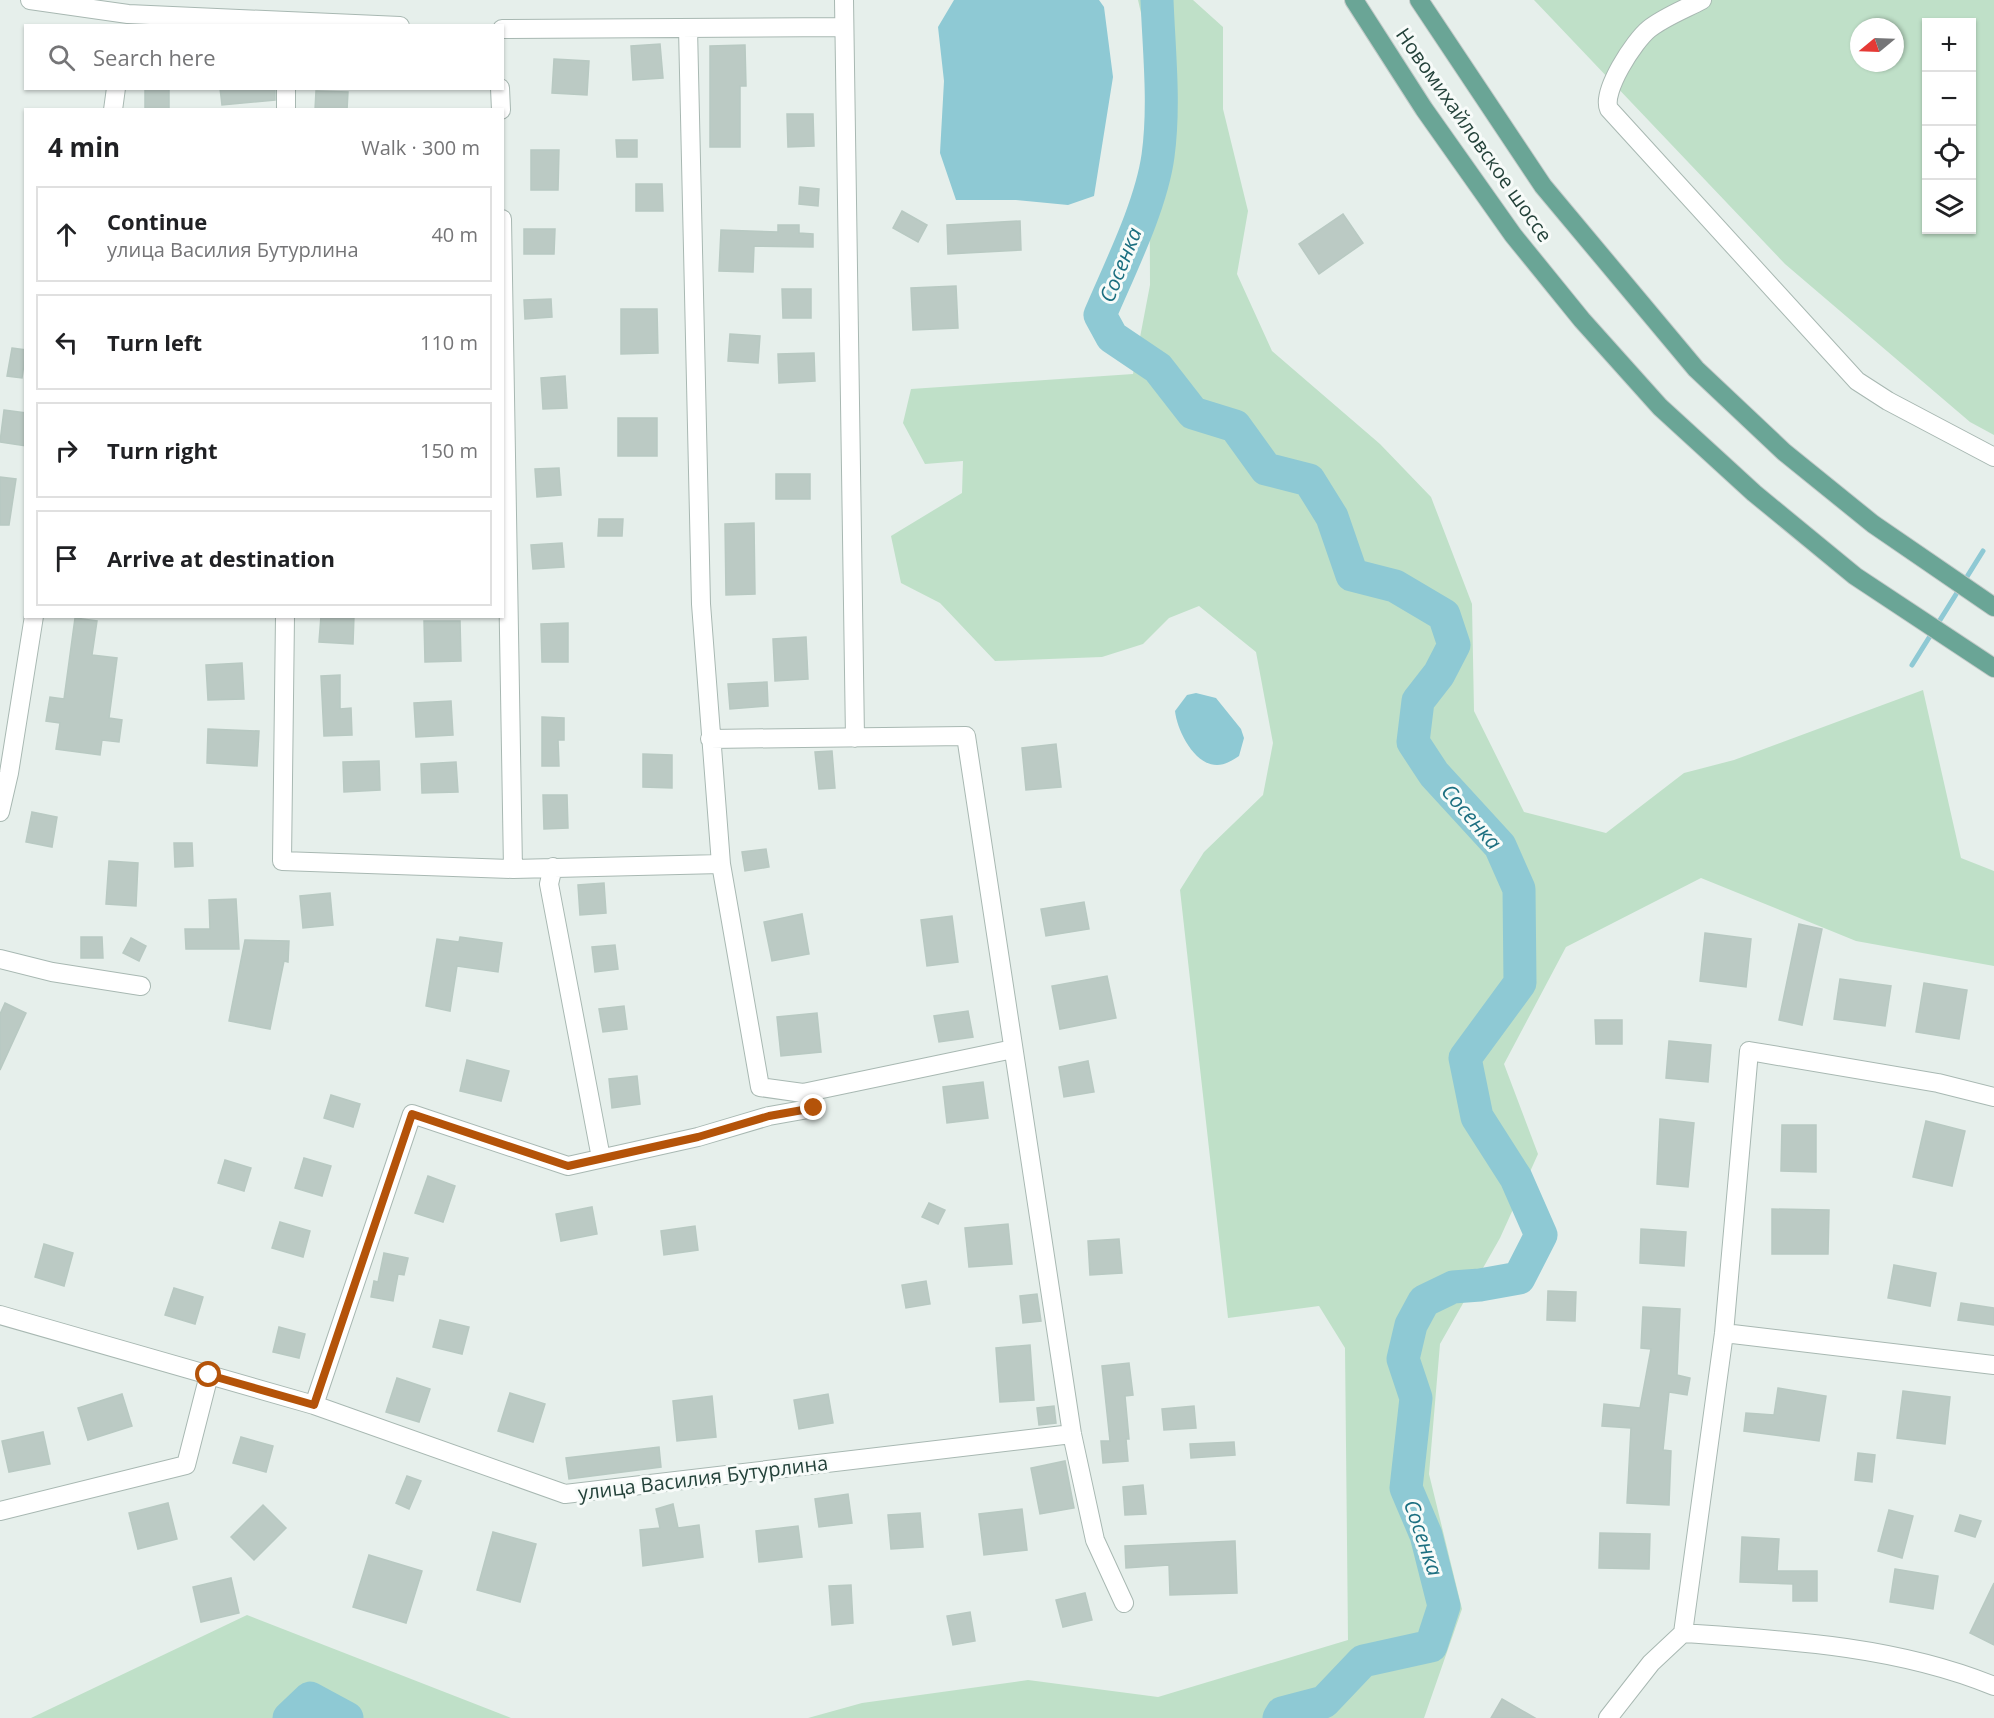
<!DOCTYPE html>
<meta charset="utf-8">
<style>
body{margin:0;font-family:"Open Sans",sans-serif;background:#f2f2f2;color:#202124}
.controls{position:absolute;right:18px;top:18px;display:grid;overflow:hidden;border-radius:0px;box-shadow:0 2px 4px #0004}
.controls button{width:54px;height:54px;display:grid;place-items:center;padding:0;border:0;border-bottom:2px solid #e0e0e0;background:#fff;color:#202124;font:30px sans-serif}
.compass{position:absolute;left:1850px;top:18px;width:54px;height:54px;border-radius:50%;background:#fff;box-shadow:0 2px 4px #0004;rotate:251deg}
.stop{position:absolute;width:18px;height:18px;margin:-14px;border:4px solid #b45309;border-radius:50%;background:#fff}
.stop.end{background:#b45309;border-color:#fff;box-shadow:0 2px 6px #0008}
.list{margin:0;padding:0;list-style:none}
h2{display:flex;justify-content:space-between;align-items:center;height:78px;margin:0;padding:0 24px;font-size:26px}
h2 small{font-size:20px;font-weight:400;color:#757577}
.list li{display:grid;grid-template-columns:39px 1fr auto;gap:18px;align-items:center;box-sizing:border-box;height:96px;margin:0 12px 12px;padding:0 12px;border:2px solid #e0e0e0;border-radius:0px}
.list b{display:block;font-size:22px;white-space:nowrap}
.list p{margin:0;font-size:20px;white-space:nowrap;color:#757577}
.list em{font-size:20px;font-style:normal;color:#757577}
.icon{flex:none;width:33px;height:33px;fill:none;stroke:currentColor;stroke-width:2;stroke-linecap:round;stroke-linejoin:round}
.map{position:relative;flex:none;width:1994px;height:1718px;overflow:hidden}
.search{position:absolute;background:#fff;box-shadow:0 2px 4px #0004;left:24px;top:24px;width:480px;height:66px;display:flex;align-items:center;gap:15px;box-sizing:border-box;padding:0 21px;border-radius:0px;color:#757577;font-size:22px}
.panel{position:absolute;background:#fff;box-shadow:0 2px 4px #0004;left:24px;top:108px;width:480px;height:510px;border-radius:0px}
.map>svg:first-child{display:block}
</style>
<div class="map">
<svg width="1994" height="1718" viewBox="0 0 1994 1718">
<rect width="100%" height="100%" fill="#e6efeb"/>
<path fill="#bfe0c8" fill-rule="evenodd" d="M1138,0H1193L1223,27V109L1248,211L1237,274L1272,351L1380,444L1431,497L1472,604L1474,711L1524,812L1606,833L1684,773L1734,760L1923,690L1961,858L1994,871V966L1856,941L1701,878L1566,947L1504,1064L1538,1154L1500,1238L1440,1344L1429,1474L1462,1609L1424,1718H808L862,1703L1028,1680L1158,1697L1348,1640L1345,1348L1319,1306L1228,1318L1180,890L1204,852L1263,795L1273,743L1256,652L1199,606L1169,618L1143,644L1102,657L995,661L940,603L901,583L891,536L962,493L963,461L925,464L903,423L911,389L1133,374L1150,285L1149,48Z
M1534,0H1994V435L1970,422L1785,264ZM1926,22H1972V230H1926ZM1859,27H1895V63H1859Z
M247,1615L511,1718H31Z"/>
<path fill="#8ec9d4" d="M954,0H1099L1104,7L1113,77L1094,196L1068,205L1016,200H956L940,153L944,81L938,27Z
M1196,693L1216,698L1241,729L1244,738L1239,756C1233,760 1225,765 1217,765C1194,765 1177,730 1175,711L1187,695Z"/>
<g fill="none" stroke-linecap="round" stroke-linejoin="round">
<path stroke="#8ec9d4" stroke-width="5" d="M1912,665L1983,551"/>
<path stroke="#8ec9d4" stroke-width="33" d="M1157,0C1159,51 1165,105 1158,156C1151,206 1120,268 1100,315L1112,337L1158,368L1193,413L1235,426L1266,469L1309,480L1332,517L1352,575L1395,586L1444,615L1454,645L1439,674L1418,701L1413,742L1434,774L1500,846L1519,889L1520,983L1465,1058L1477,1117L1516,1178L1541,1235L1519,1278L1480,1285L1453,1287L1424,1301L1411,1325L1403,1359L1416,1398L1406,1488L1426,1535L1444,1606L1431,1646L1363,1661L1324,1702L1282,1713L1279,1718
M289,1718L310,1698L347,1718"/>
</g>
<path fill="#bbcac4" stroke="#b8c9c2" stroke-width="1.5" d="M660,44L663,78L633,80L631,46Z
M745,45L746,86H740V147H710V46Z
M554,59L589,61L587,95L552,93Z
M145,88H169V109H145Z
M220,88H275V100L222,105Z
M316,91L348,92L347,110H315Z
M787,114H813L814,146L788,147Z
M616,140H637V157H617Z
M531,150H559L558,190H531Z
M636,184H662L663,211H636Z
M800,187L819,189L818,206L799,204Z
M902,211L927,225L918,242L893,228Z
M1343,214L1363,243L1319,274L1299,244Z
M1020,221L1021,250L948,254L947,225Z
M778,225H799V233L813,234V247L754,246L753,272L719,271L721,230L778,232Z
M524,229H555L554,254H524Z
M956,286L958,328L913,330L911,288Z
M782,289H811V318H783Z
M551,299L552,317L525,319L524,300Z
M621,309H657L658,353L621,354Z
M730,334L760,336L758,363L728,361Z
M12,348L26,350L22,378L7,376Z
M814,353L815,381L779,383L778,354Z
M565,376L567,408L543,409L541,378Z
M4,410L26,413V446L0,442Z
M618,418H657V456H618Z
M559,468L561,495L537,497L535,469Z
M776,474H810V499H776Z
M0,477L16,479L9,525H0Z
M599,519H623L622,536H598Z
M754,523L755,594L726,595L725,524Z
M562,543L564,567L533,569L531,545Z
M321,616H354L353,644L319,642Z
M75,618L97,621L92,655L117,658L109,718L122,720L119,742L102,740L100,755L56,749L60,723L46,721L50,697L64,699Z
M424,621H460L461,661L425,662Z
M568,623V662H542L541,624Z
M806,637L808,679L775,681L773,639Z
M242,663L244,699L208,700L206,665Z
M340,675V709L351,708L352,735L324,736L321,676Z
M767,682L768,706L730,709L728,684Z
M451,701L453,735L416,737L414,703Z
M542,717L564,718V740H558L559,766H542Z
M208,729L259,731L257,766L207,763Z
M1056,744L1061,787L1026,790L1022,748Z
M832,751L835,788L819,789L815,752Z
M643,754L672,755V788L643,787Z
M379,761L380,790L344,792L343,762Z
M456,762L458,792L422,793L421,764Z
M543,795H567L568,828L544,829Z
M32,812L57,817L52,847L26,842Z
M174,843H192L193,866L175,867Z
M766,849L769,867L745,871L742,852Z
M109,861L138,863L136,906L106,904Z
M604,883L606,913L580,915L578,885Z
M330,893L333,925L303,928L300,896Z
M236,899L239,949H186L185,929H210L209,900Z
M1084,902L1089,929L1046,936L1041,909Z
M802,914L809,954L772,961L764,922Z
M952,916L958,962L927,966L921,920Z
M1799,924L1822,929L1802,1025L1779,1020Z
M1705,933L1751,939L1746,987L1700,981Z
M81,937H102L103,958H81Z
M460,937L502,943L498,972L457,966L450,1011L426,1006L437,939L459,942Z
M131,938L146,946L139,961L123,953Z
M245,940L289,941L288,962L284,961L270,1029L229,1021Z
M615,945L618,969L595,972L592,947Z
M1107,976L1116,1018L1060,1029L1052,986Z
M1840,979L1891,986L1885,1026L1834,1019Z
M1924,983L1967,990L1959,1039L1916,1032Z
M5,1003L26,1013L0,1070V1014Z
M624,1006L627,1029L603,1032L599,1009Z
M968,1011L973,1037L939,1042L934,1016Z
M817,1013L821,1052L781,1056L777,1017Z
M1595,1020H1622V1044H1596Z
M1669,1041L1711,1045L1708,1082L1666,1078Z
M467,1060L509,1071L501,1101L460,1091Z
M1088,1061L1094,1092L1064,1097L1059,1067Z
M637,1076L640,1104L612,1108L609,1079Z
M983,1082L988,1118L947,1123L943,1087Z
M331,1095L360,1104L353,1127L324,1118Z
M1660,1119L1694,1123L1688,1187L1657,1184Z
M1926,1121L1965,1131L1952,1186L1913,1177Z
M1782,1125H1816V1172L1781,1171Z
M304,1158L331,1166L322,1196L295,1188Z
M225,1160L251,1168L244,1191L218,1183Z
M428,1176L455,1186L443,1222L415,1213Z
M929,1203L945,1210L938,1224L922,1217Z
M592,1207L597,1234L561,1241L556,1214Z
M1772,1209L1829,1210L1828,1254H1772Z
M280,1222L310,1231L303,1257L272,1248Z
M1008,1224L1012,1264L969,1267L965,1228Z
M695,1226L698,1250L664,1255L661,1231Z
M1641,1229L1686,1232L1684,1266L1640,1263Z
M1119,1239L1122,1273L1090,1275L1088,1241Z
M44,1244L73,1253L64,1286L35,1277Z
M384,1253L408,1258L404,1275L398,1274L393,1301L371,1297L374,1281L378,1282Z
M1894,1265L1936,1273L1930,1306L1888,1298Z
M926,1281L930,1304L906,1308L902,1285Z
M174,1288L203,1297L195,1324L165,1315Z
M1548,1291L1576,1292L1575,1321L1547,1320Z
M1037,1294L1041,1321L1023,1323L1020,1296Z
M1961,1303L1994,1308V1325L1958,1320Z
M1643,1307L1680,1309L1677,1375L1690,1378L1687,1395L1669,1392L1663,1450L1671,1451L1669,1505L1627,1503L1631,1428L1602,1426L1604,1404L1640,1408L1651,1349L1641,1348Z
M440,1320L469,1327L462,1354L433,1347Z
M279,1327L305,1334L299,1358L273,1352Z
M1030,1345L1034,1400L1000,1402L996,1348Z
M1129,1363L1133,1395L1125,1396L1129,1439H1126L1128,1461L1103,1463L1101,1441H1110L1102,1366Z
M397,1378L430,1389L419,1422L386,1412Z
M1778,1388L1826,1396L1819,1441L1744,1431L1746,1413L1774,1415Z
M1903,1391L1950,1397L1945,1444L1897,1438Z
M510,1393L545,1404L533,1442L498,1431Z
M122,1394L132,1426L88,1440L78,1408Z
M828,1394L833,1423L799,1429L794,1400Z
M712,1396L716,1437L677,1441L673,1401Z
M1054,1406L1056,1423L1039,1425L1037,1408Z
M1194,1406L1196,1428L1164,1430L1162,1409Z
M43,1432L50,1464L9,1472L2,1441Z
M241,1437L273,1446L266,1472L233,1463Z
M1234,1442L1235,1455L1191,1458L1190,1444Z
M659,1447L661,1467L569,1479L566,1458Z
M1858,1453L1875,1455L1872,1482L1855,1480Z
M1065,1461L1074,1508L1040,1514L1031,1468Z
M407,1476L421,1481L409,1509L396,1503Z
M1143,1485L1146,1514L1125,1515L1123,1487Z
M848,1494L852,1523L819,1527L815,1499Z
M168,1503L177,1539L138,1549L129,1513Z
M673,1504L678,1528L699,1525L703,1557L643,1566L640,1530L660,1528L656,1509Z
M263,1505L286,1528L254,1560L231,1537Z
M1022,1509L1027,1550L984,1555L979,1514Z
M1889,1510L1913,1516L1902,1558L1878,1551Z
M920,1513L923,1547L891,1549L888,1515Z
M1960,1515L1981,1521L1975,1537L1955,1531Z
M798,1526L802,1557L759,1562L756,1531Z
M493,1532L536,1544L520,1602L477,1590Z
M1600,1533L1650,1534L1649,1569L1599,1568Z
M1742,1537L1779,1539L1777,1571H1817V1601H1793V1584L1740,1582Z
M1235,1541L1237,1593L1170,1595L1169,1565L1126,1568L1125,1546Z
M369,1555L422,1571L406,1623L353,1607Z
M1895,1569L1938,1576L1933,1609L1890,1602Z
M231,1578L239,1613L201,1622L193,1587Z
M1994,1583V1645L1970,1633Z
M851,1585L853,1623L832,1625L829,1586Z
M1085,1593L1092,1620L1063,1627L1056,1600Z
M970,1612L975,1641L953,1645L947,1616Z
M1502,1699L1535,1718H1491Z"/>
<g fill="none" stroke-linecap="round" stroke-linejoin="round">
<g stroke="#a8b8b2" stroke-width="20">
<path id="minor" d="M30,0L128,14L400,26
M844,0L855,738
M1702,0C1685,9 1664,17 1649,29C1634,41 1601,92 1609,109L1857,381L1888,401L1994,457
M688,28L701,604L721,864L760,1087L803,1093L1013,1049
M502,29L844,27
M286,88V110
M500,88L501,110
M113,110L116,88
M502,219L513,869
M285,616L282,861L513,869L721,864
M710,739L966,736L1072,1434L1095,1540L1124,1603
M0,812L9,773L34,616
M553,867L549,884L601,1158
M0,959L52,972L141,986
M0,1315L314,1405L565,1494L1072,1434
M1724,1333L1994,1365
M314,1405L412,1114L568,1166L698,1137L769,1116L814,1108
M0,1511L186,1465L209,1375
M1683,1633C1786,1640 1897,1646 1994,1686
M1608,1718L1651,1663L1683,1633L1724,1333L1749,1051L1938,1083L1994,1097"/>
</g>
<g stroke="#c2cac8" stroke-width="20">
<path id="major" d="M1354,0L1424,109L1513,235L1582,320L1660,407L1754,493L1855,576L1994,668
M1419,0L1543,186L1696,369L1784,452L1873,524L1994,607"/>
</g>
<use href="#minor" stroke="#fff" stroke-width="18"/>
<use href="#major" stroke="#6aa596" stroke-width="18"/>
</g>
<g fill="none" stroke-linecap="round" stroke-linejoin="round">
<path stroke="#b45309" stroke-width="8" d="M209,1375L314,1405L412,1114L568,1166L698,1137L769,1116L814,1108"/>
</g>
<g text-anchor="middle" stroke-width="6" stroke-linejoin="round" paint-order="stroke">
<g font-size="20" fill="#24423a" stroke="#f7fbf9">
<text transform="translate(1474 135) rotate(55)" y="7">Новомихайловское шоссе</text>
<text transform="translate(703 1478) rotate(-7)" y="7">улица Василия Бутурлина</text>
</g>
<g font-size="21" font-style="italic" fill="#1c6f80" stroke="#f7fbf9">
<text transform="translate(1121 265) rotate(-68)" y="7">Сосенка</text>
<text transform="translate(1471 817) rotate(49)" y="7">Сосенка</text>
<text transform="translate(1423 1538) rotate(71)" y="7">Сосенка</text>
</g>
</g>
</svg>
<div class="controls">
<button>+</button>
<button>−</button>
<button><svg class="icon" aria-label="locate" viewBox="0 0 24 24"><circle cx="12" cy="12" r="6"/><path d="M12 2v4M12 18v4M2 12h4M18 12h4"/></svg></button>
<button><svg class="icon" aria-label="layers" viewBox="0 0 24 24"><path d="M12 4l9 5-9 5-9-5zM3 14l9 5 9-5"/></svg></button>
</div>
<svg class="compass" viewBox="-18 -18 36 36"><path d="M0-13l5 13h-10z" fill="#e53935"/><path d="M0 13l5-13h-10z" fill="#757577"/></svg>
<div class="stop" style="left:209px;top:1375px"></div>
<div class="stop end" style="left:814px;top:1108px"></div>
<div class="search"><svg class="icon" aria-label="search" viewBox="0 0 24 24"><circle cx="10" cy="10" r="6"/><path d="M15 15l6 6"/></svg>Search here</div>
<section class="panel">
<h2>4 min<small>Walk · 300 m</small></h2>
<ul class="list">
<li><svg class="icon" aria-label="ahead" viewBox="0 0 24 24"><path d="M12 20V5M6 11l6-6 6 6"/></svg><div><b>Continue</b><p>улица Василия Бутурлина</p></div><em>40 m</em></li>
<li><svg class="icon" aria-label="left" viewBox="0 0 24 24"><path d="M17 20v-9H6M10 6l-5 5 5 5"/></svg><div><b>Turn left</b></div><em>110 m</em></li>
<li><svg class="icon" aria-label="right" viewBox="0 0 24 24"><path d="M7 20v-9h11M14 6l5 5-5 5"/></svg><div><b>Turn right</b></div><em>150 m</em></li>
<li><svg class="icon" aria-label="arrive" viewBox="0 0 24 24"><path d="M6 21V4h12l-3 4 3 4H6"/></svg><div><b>Arrive at destination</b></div></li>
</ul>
</section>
</div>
